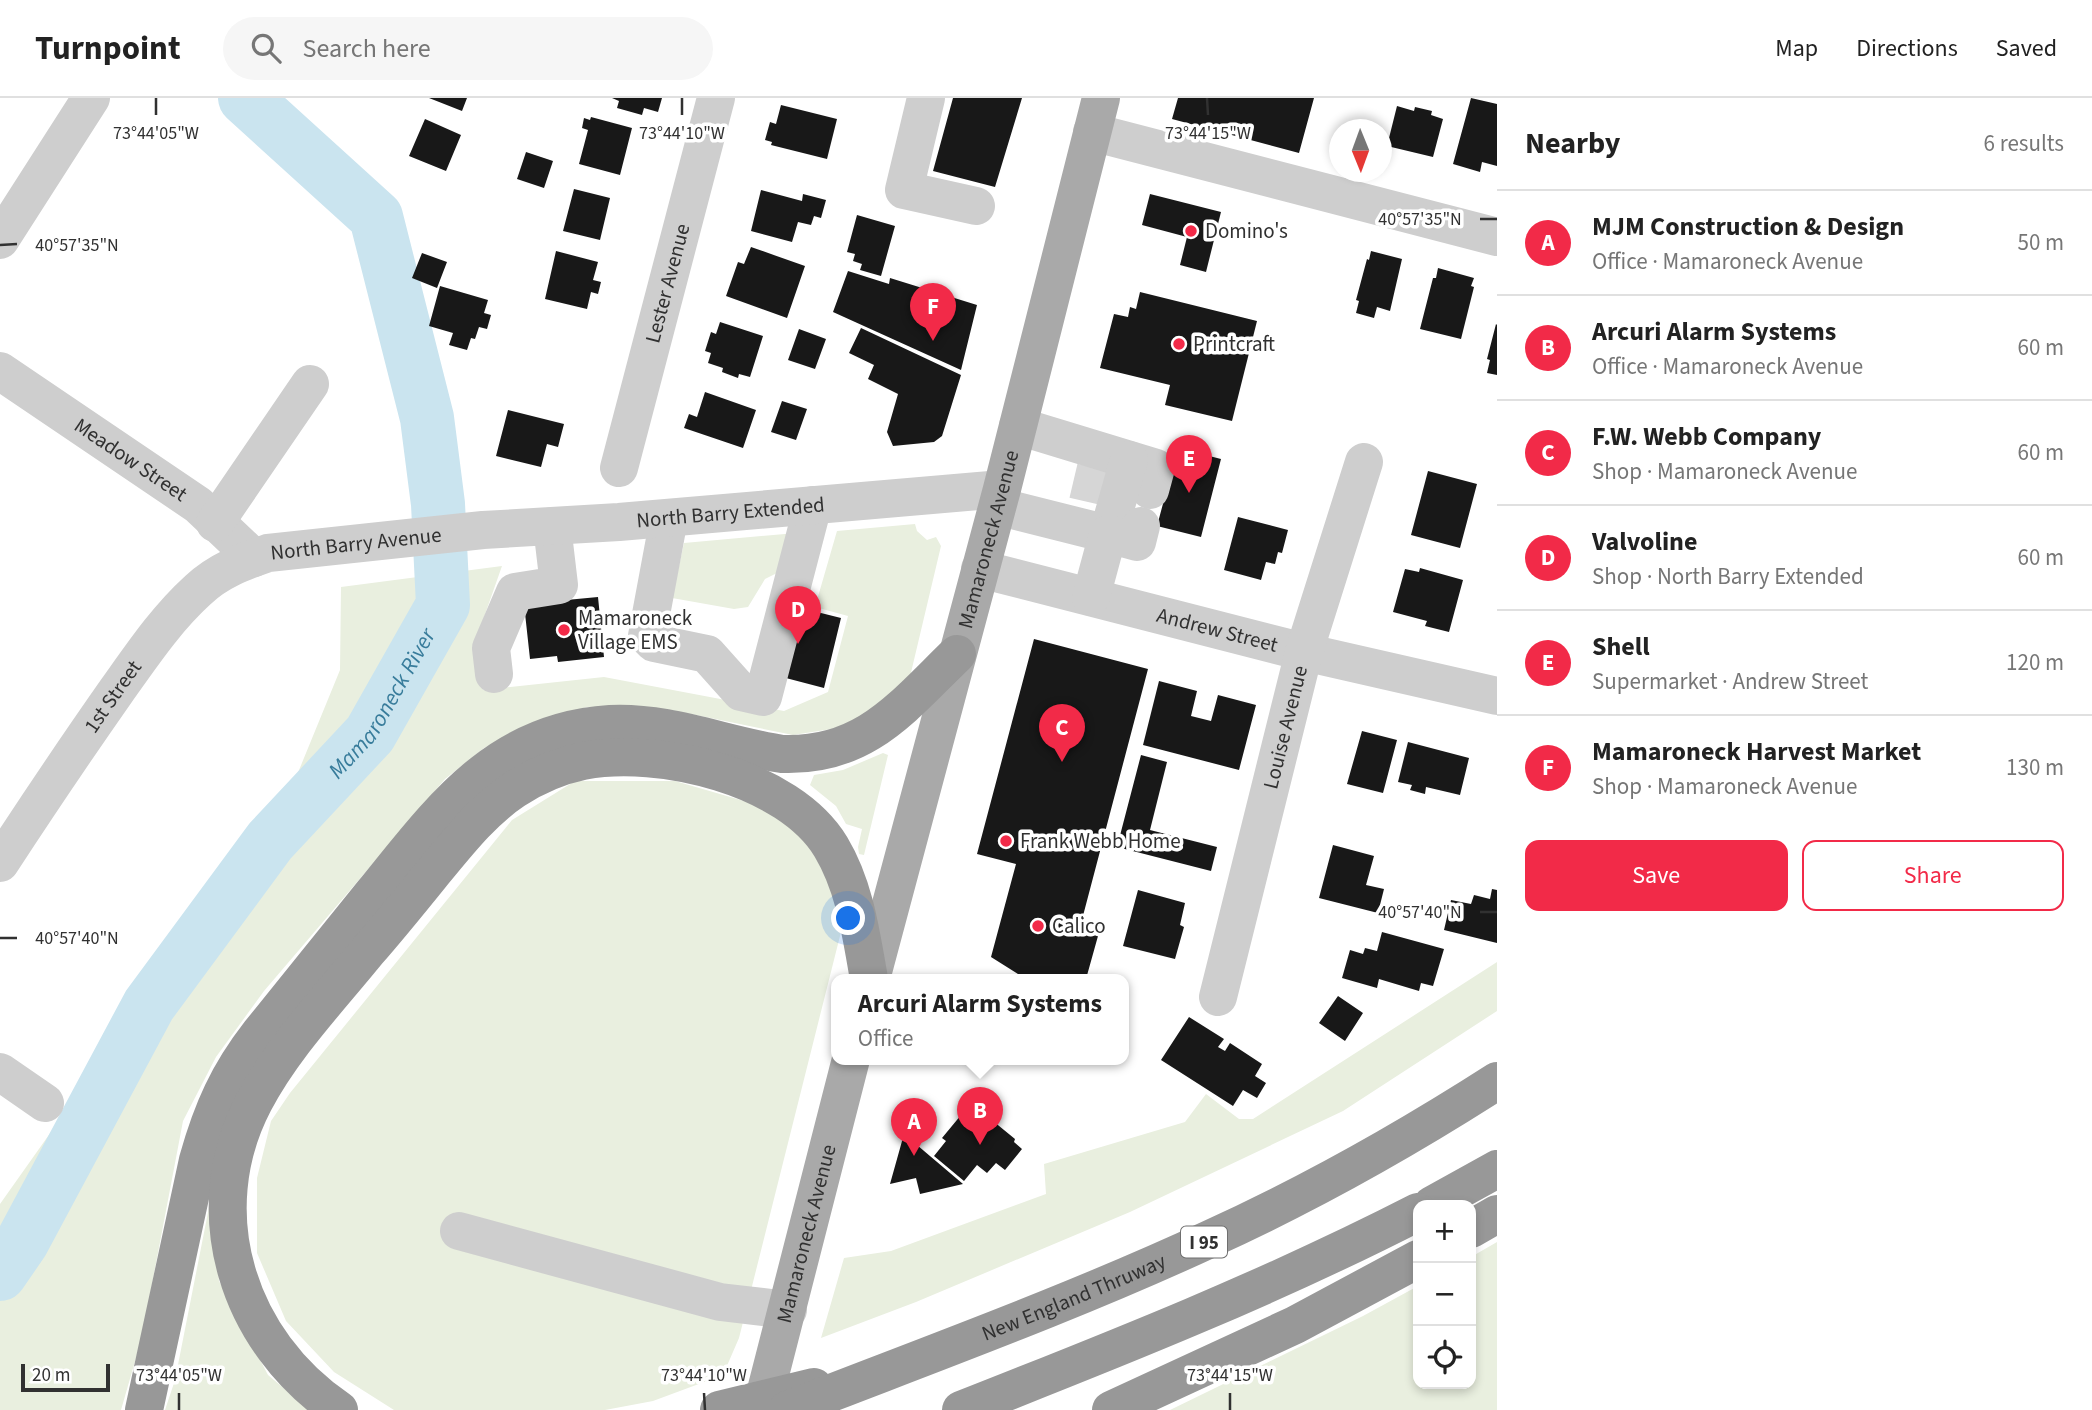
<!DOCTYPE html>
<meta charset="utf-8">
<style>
body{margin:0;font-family:"Source Sans 3",sans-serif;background:#f6f6f6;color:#222}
.controls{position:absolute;right:21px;bottom:21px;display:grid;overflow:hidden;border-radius:14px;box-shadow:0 4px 10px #0003}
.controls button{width:63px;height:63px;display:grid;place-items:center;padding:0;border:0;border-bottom:2px solid #e0e0e0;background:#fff;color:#222;font:35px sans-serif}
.compass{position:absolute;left:1329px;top:21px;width:63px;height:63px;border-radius:50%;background:#fff;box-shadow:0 4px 10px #0003;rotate:179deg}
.scale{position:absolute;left:21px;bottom:18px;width:89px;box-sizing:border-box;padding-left:7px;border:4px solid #313131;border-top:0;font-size:19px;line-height:24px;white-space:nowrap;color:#313131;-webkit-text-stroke:5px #fff;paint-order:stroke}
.you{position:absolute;left:849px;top:821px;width:24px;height:24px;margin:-18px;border:5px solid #fff;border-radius:50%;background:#1a73e8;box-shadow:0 0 0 10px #1a73e833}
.badge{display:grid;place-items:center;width:46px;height:46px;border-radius:50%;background:#f22a48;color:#fff;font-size:23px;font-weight:700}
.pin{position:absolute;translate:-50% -58px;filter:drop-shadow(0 2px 4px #0008)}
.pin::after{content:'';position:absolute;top:37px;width:24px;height:21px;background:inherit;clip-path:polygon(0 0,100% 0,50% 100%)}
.popup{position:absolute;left:831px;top:876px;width:298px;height:91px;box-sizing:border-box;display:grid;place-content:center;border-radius:14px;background:#fff;filter:drop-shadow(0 2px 5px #0005);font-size:23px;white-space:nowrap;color:#767676}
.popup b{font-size:26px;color:#222}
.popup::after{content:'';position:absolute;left:50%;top:100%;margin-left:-14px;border:14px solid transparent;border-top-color:#fff}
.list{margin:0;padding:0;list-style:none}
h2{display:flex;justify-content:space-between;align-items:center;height:91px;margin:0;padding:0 28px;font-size:30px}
h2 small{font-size:23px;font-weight:400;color:#767676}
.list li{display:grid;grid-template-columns:46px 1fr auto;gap:21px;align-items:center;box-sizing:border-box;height:105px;padding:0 28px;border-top:2px solid #e0e0e0}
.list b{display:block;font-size:26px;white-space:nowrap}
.list p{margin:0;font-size:23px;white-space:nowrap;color:#767676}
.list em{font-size:23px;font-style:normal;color:#767676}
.actions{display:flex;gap:14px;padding:21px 28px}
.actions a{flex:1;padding:16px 0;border:2px solid #f22a48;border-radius:14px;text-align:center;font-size:24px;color:#f22a48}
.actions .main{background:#f22a48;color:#fff}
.icon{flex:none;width:38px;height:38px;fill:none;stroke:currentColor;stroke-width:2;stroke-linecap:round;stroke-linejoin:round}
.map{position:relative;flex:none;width:1497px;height:1312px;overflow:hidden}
header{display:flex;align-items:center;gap:42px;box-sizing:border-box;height:98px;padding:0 35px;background:#fff;border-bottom:2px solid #e0e0e0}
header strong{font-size:33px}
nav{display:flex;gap:38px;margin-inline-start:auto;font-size:24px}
.search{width:490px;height:63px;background:#f6f6f6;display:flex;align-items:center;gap:18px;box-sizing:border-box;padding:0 24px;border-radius:38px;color:#767676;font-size:26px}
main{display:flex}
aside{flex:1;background:#fff}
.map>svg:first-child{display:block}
</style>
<header>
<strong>Turnpoint</strong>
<div class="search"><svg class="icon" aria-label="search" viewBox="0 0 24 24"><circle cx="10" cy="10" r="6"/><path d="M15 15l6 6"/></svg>Search here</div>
<nav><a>Map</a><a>Directions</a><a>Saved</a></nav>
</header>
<main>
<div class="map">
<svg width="1497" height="1312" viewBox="0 0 1497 1312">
<rect width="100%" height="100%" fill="#fff"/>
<path fill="#e9efdf" d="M915,426L917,433L927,442L936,439L941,448L909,583L874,615L838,630L793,637L686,615L587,609L529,627L484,650L445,681L264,893L216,959L183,1023L142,1239L121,1312H0V1106L288,699L340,572L341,489L502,468L477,539L483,592L604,579L784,613L828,594L848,518L815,509L837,433Z
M796,435L783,472L765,481L748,509L734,511L672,500L684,445Z
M883,655L888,657L864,757L859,756L858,749L862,731L846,726L836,708L810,687L814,677L843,672Z
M575,683H675L768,710L826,762L843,826L739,1240L723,1277L653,1303L605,1312H394L334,1274L286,1223L257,1155V1080L271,1023L290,995L512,722Z
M1497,864V913L1343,1013L1130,1114L916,1204L821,1240L844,1160L891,1153L1046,1096L1044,1066L1185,1024L1206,996L1239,1021H1253Z
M212,1094L219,1183L268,1277L310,1312H165L175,1282Z
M1497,1144V1312H1170L1363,1218L1418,1188V1286H1471V1159Z"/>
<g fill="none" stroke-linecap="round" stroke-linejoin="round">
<path stroke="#cae4ef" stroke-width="54" id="s1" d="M0,1176L22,1144L149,907L270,743L370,636L443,507L438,406L427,320L376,119L245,0"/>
</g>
<path fill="#181818" d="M429,0H467L462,13Z
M612,0H662L658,14L644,10L642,17L617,10L619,3Z
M953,0H1022L995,89L933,73Z
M1178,0H1314L1299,55L1172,21Z
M1471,0L1497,6V68L1482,64L1480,74L1453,66Z
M781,7L837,21L827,61L771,47L772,44L765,42L770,24L776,26Z
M1397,8L1414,13L1415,9L1432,13L1431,17L1443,21L1433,59L1387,48Z
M591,19L632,30L620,77L579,66L588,32L582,30L584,20L590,22Z
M425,21L461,37L446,73L409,58Z
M526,54L553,63L544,90L517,81Z
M574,91L610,100L600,142L563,133Z
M761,92L802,103L803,96L826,102L821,120L814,118L811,127L798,124L792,144L751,133Z
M1150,96L1221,114L1206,174L1180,167L1187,139L1142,127Z
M857,117L895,128L881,178L860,172L862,166L853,163L855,156L847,154Z
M751,149L805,168L787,220L726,198L738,164L744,166Z
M556,153L598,164L593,182L601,184L598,196L591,194L587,211L545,201Z
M1371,153L1402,161L1390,213L1377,209L1374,220L1356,215L1359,203L1356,202L1367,161L1369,162Z
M422,155L447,164L437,190L412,180Z
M1438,170L1474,180L1471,188L1474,189L1461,241L1420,231L1433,180H1436Z
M848,173L889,186L890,180L977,207L961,272L833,214Z
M440,188L488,202L484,215L491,217L487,231L479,229L475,241L471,240L467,252L449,247L453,235L429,228Z
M1140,194L1257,223L1232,323L1165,307L1170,287L1100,270L1114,216L1128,219L1130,209L1136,211Z
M720,224L763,238L750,279L739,276L738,280L722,274L723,270L708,265L711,255L705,253L711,234L716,236Z
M1496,226L1497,227V277L1487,275L1490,262L1487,261Z
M861,230L961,277L942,338L934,344L893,348L887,334L898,296L868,281L874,267L849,255Z
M799,231L826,241L815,271L788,262Z
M705,294L756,312L743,350L684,330L689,316L697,319Z
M782,303L807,311L796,342L771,334Z
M508,312L564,326L558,349L547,346L541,369L496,358Z
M1178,350L1221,361L1201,439L1157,428Z
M1428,373L1477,386L1460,450L1411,437Z
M1238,419L1288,432L1282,455L1278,454L1275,466L1266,464L1261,482L1224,472Z
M1420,470L1463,482L1449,534L1425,528L1427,523L1393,514L1405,471L1419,474Z
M598,499L604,559L558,564L557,558L530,561L524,506Z
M773,503L841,520L824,590L755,572Z
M1034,541L1148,571L1079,833L1098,838L1086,881H1026L991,859L1016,766L977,756Z
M1159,583L1197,593L1191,618L1211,623L1218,597L1256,607L1239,672L1143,647Z
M1362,633L1397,642L1383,695L1347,686Z
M1408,644L1469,660L1460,697L1426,689L1425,696L1410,692L1412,687L1398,684Z
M1141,657L1167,664L1150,732L1217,749L1211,773L1117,749Z
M1333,747L1374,758L1366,787L1384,791L1378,815L1319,800Z
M1492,791L1497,792V845L1444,832L1451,802L1471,806L1474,797L1490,801Z
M1138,792L1185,805L1180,827L1184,829L1175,861L1123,848Z
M1382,834L1444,851L1433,888L1421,885L1419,893L1379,881L1377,890L1342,880L1350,852L1363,856L1365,850L1377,853Z
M1338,898L1363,915L1345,943L1319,925Z
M1189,919L1224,941L1218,949L1225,953L1230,945L1262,966L1255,978L1266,985L1257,1000L1243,992L1233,1008L1161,962Z
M971,1005L1015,1041L1014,1044L1022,1051L1005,1072L996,1065L987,1075L977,1067L964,1083L934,1058L946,1043L942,1040Z
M904,1036L963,1086L920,1096L916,1080L890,1086Z"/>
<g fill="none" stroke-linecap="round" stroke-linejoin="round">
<path stroke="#d6d6d6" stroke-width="38" stroke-dasharray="38 19" stroke-linecap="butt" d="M1088,404L1096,370"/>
<g stroke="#cecece" stroke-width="38">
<path d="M926,0L904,92L976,108"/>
<path d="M1092,34L1497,139"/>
<path d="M0,142L91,0"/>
<path id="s2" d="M0,273L198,407L254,460"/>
<path d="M1018,328L1156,370L1150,392"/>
<path id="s3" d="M619,370L716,0"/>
<path d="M997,408L1108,436L1129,362"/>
<path d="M669,420L647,538L654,545L707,556L741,594L763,599L813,407"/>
<path d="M215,425L310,286"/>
<path id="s4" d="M980,471L1304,554L1497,598"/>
<path d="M1091,499L1108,436L1137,444L1141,428"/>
<path d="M494,576L491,550L515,494L559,487L552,428"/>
<path id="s5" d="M0,765C38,707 77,649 117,592C142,557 166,521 198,492C218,473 242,464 268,455L483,432L619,424L1002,391"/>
<path id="s6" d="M1218,899L1304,554L1364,364"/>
<path d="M0,974L45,1005"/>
<path d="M459,1133L720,1204L788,1212"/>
</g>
<g stroke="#a9a9a9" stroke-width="38">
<path id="s7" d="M871,881L1002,391L1101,0"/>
<path id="s8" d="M761,1312L851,961"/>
</g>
<g stroke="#989898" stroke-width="38">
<path d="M1432,1107L1497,1071"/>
<path d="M1471,1131L1497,1116"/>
<path d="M144,1312L198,1062C212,1012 228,976 260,935C298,888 335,842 373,795C440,713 495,633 610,626C669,623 724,647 782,656C865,659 902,609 957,556"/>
<path d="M339,1312C238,1244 196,1115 254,1004C283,949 328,902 367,854C389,829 410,803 431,777C456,747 481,714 514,692C534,679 559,668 583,663C659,648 789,679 831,749C855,789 861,836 869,881"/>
<path d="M719,1312L814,1289"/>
<path id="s9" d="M787,1312C928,1257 1072,1205 1210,1141C1309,1096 1405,1042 1497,983"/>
<path d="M961,1312C1116,1251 1270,1190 1418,1114"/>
<path d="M1111,1312L1295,1227L1418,1161"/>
</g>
</g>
<path fill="none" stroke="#313131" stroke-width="2.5" d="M156,0V17M682,0V17M1207,0L1208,17M1480,121H1497M0,147L17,146M1480,814H1497M0,840H17M179,1295V1312M704,1295L705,1312M1230,1295V1312"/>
<g fill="#f22a48" stroke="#fff" stroke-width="2.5">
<circle cx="1191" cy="133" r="7"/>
<circle cx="1179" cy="246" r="7"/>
<circle cx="564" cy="532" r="7"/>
<circle cx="1006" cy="743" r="7"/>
<circle cx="1038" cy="828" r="7"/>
</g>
<g text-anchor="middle" stroke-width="7" stroke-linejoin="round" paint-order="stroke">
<rect fill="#fff" stroke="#6f6f6f" stroke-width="2" x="1181" y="1128.5" width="46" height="31" rx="5"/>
<g font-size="19" font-weight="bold" fill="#313131">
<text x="1204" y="1151">I 95</text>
</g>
<g font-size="21" fill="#313131" stroke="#fff" text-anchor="start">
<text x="1205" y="140">Domino's</text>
<text x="1193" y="253">Printcraft</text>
<text x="578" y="527">Mamaroneck<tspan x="578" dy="24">Village EMS</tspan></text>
<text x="1020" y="750">Frank Webb Home</text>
<text x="1052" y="835">Calico</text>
</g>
<g font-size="21" fill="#313131" stroke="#fff">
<text dy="7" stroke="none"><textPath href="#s3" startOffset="191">Lester Avenue</textPath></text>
<text dy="7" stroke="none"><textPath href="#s2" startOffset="158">Meadow Street</textPath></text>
<text dy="7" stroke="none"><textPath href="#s5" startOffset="882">North Barry Extended</textPath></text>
<text dy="7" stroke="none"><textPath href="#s7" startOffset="455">Mamaroneck Avenue</textPath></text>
<text dy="7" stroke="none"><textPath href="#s5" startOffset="506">North Barry Avenue</textPath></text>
<text dy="7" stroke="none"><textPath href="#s4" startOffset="245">Andrew Street</textPath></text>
<text dy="7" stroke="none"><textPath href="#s5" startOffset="201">1st Street</textPath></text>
<text dy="7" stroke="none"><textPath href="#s6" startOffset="278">Louise Avenue</textPath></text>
<text dy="7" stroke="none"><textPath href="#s8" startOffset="182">Mamaroneck Avenue</textPath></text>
<text dy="7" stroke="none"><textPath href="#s9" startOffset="308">New England Thruway</textPath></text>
</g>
<g font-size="23" font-style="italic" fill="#387c9b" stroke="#fff">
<text dy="8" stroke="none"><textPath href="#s1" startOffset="690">Mamaroneck River</textPath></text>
</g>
</g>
<g font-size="18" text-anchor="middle" fill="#313131" stroke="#fff" stroke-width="7" stroke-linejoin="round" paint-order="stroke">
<text x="156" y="41">73°44'05"W</text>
<text x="682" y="41">73°44'10"W</text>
<text x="1208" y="41">73°44'15"W</text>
<text x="1420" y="127">40°57'35"N</text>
<text x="77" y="153">40°57'35"N</text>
<text x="1420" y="820">40°57'40"N</text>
<text x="77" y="846">40°57'40"N</text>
<text x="179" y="1283">73°44'05"W</text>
<text x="704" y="1283">73°44'10"W</text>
<text x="1230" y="1283">73°44'15"W</text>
</g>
</svg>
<div class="controls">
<button>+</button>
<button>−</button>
<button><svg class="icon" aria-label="locate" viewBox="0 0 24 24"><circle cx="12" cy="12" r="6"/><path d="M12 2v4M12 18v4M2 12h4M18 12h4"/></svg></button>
</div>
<svg class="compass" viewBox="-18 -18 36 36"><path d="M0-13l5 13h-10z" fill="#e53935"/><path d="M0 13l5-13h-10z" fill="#767676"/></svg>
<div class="scale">20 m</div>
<div class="you"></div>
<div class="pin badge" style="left:914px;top:1058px">A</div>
<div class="pin badge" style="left:980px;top:1047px">B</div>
<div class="popup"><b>Arcuri Alarm Systems</b>Office</div>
<div class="pin badge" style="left:1062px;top:664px">C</div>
<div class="pin badge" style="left:798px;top:546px">D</div>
<div class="pin badge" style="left:1189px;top:395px">E</div>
<div class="pin badge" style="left:933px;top:243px">F</div>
</div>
<aside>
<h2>Nearby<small>6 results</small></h2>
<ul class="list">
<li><span class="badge">A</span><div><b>MJM Construction &amp; Design</b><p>Office · Mamaroneck Avenue</p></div><em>50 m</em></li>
<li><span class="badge">B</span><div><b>Arcuri Alarm Systems</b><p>Office · Mamaroneck Avenue</p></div><em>60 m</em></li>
<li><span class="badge">C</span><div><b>F.W. Webb Company</b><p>Shop · Mamaroneck Avenue</p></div><em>60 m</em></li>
<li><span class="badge">D</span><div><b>Valvoline</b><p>Shop · North Barry Extended</p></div><em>60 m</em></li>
<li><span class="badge">E</span><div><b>Shell</b><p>Supermarket · Andrew Street</p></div><em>120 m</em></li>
<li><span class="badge">F</span><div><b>Mamaroneck Harvest Market</b><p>Shop · Mamaroneck Avenue</p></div><em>130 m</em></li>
</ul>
<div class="actions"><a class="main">Save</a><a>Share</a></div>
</aside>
</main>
